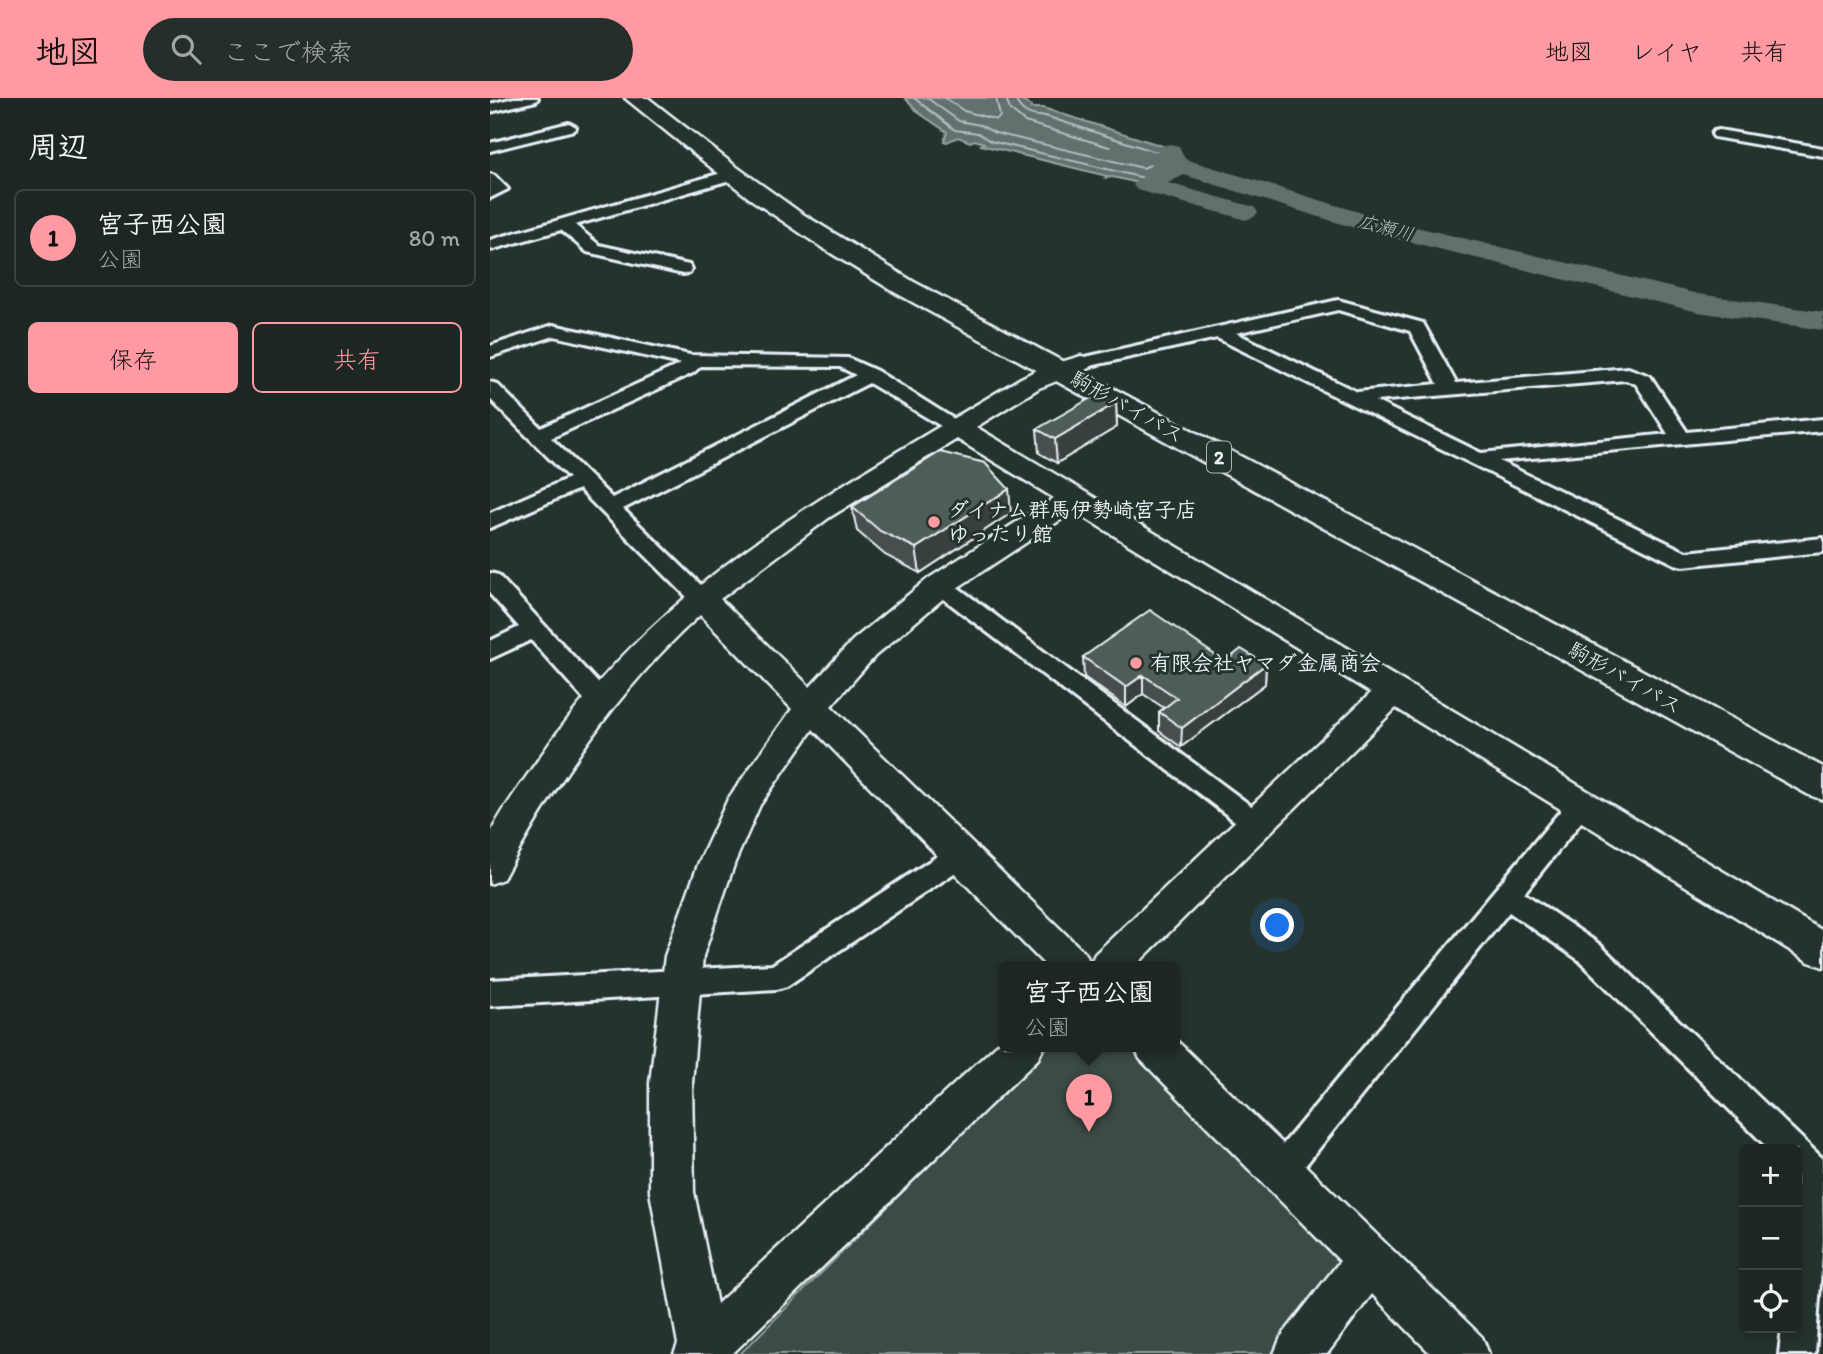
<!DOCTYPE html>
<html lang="ja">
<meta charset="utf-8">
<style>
body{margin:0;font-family:Itim,"Klee One",sans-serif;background:#252e2a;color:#f1f3f6}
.controls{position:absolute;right:21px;bottom:21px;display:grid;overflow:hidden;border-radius:10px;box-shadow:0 4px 10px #0003}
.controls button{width:63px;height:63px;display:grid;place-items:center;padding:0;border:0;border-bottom:2px solid #3a4340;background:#1c2622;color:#f1f3f6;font:35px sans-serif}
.you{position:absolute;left:788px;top:828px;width:24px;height:24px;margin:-18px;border:5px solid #fff;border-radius:50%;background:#1a73e8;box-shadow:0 0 0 10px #1a73e833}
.badge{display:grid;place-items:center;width:46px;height:46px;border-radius:50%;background:#ff9aa2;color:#111;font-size:23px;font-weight:700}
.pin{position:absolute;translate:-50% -58px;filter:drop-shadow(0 2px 4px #0008)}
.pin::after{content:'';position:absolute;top:37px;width:24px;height:21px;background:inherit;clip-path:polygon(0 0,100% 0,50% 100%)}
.popup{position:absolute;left:508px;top:863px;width:182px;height:91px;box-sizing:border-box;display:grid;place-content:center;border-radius:10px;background:#1c2622;filter:drop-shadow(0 2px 5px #0005);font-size:23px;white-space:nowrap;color:#a0a5a5}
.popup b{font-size:26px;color:#f1f3f6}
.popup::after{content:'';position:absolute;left:50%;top:100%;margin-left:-14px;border:14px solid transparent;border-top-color:#1c2622}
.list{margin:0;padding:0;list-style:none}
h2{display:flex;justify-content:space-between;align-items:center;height:91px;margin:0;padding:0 28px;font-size:30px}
h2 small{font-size:23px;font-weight:400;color:#a0a5a5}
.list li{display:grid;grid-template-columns:46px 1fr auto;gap:21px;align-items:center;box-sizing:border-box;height:98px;margin:0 14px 14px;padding:0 14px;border:2px solid #3a4340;border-radius:10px}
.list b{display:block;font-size:26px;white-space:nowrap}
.list p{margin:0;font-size:23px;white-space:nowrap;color:#a0a5a5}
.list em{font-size:23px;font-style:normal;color:#a0a5a5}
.actions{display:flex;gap:14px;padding:21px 28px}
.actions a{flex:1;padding:16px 0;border:2px solid #ff9aa2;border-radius:10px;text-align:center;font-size:24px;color:#ff9aa2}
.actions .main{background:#ff9aa2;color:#111}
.icon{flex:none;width:38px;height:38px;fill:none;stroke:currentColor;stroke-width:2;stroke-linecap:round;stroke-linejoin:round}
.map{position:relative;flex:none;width:1333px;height:1256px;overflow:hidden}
header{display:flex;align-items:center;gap:42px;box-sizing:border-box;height:98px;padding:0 35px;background:#ff9aa2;color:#111}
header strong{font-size:33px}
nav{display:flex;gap:38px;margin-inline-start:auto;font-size:24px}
.search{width:490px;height:63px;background:#252e2a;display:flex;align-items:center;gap:18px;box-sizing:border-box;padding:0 24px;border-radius:38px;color:#a0a5a5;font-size:26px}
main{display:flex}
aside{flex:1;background:#1c2622}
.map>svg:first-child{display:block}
</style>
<header>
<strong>地図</strong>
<div class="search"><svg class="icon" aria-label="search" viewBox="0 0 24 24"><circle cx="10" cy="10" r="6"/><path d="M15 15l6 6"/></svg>ここで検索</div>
<nav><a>地図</a><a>レイヤ</a><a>共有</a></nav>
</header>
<main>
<aside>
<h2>周辺<small></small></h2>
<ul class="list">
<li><span class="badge">1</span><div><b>宮子西公園</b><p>公園</p></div><em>80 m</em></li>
</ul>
<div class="actions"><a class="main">保存</a><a>共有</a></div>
</aside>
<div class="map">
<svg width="1333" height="1256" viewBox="0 0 1333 1256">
<rect width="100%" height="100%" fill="#26332d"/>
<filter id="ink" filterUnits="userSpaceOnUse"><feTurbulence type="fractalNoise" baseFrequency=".0143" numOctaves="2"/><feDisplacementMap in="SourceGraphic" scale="14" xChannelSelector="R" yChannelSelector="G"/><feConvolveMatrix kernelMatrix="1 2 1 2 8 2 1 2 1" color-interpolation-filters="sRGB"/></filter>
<g filter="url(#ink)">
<path fill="#3e4b47" stroke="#939ea0" stroke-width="2" d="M559,948H641L844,1153L849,1170L782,1256H250Z"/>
<path fill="#636f6d" stroke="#98a3a5" stroke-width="2" d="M415,0H526L542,8L541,10H553L679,50L686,71L656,87L623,79L615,80L617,78L491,47L494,45L485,42L480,44L468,39L457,44L454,43L457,34L429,15Z"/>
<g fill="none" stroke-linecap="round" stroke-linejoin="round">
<path stroke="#b3bdc0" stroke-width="2" d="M424,0L465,32L488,35L500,43L654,80L677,68L672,56L555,18C541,19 530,14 525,0
M437,0L469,23L490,27L505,35L653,70L662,66L660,61L535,24L520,12L516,0
M455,0L474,13L507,22L510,18L506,0"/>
<path fill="#636f6d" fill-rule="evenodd" d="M631,46L668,54L671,48L680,46L689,48L695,61L888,120L1208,196L1333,214V232L1208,214L871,132L694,77L678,85L764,109L768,114L764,119L755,122L746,119L647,92L643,87L647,82L671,69L622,58L619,53L622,48Z"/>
<g stroke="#e8f1f8" stroke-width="6">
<path id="street" d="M24,0H48L46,3L0,14V6Z
M79,25L86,29L84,32L0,53V45Z
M1229,32L1333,50V58L1224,39L1222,36L1224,33Z
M242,72L247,74L250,77L247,80L85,127L109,147L199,167L201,171L199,175L193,176L97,154L71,132L0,152V142Z
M0,76L5,78L18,91L0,100Z
M848,202L933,225L966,285L1138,270L1160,278L1197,334L1333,321V333L1009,363L1196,454L1333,440V454L1193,468L1185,466L727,240L591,270L582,265L591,260ZM848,212L920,233L948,286L867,294L746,235ZM1136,282L1146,286L1178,336L991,355L885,303Z
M63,227L200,257L358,260L387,273L478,330L475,334H461L379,285L133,411L219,495L222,500L219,505L211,507L203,505L89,391L0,430V415L79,380L0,301V284L7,286L51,330L191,266L64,238L0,259V248ZM211,268L350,269L366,277L122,400L61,340L203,275Z
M0,475L8,477L119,597L122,603L119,609L110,612L101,609L41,542L0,561V543L29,529L0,496Z
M450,480L458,482L776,719L780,726L776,733L767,736L758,733L442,492L439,487L442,482Z
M1091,696L1100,699L1104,706L1100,713L1034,795L1109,846L1332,1060L1333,1143L1325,1256H1289L1292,1230H1307V1051H1279L1089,862L1019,814L802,1084L791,1088L780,1084L775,1073L780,1062L1082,699Z
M470,746L479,749L483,757L479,765L297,888L287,891L0,908V882L282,867L461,749Z"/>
</g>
<g stroke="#e8f1f8" stroke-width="5">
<path id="secondary" d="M591,258L600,260L603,265L600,270L549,290L486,329L1333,833V869L1319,864L906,610L645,868H556L323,631L270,707L245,764L213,858L202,985L204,1094L227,1206L513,941V948H554L548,961L242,1256H184L188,1246L160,1094V985L175,858L209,764L238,701L302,611L210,517C127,592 66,684 13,781L0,786C0,771 0,752 0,738C5,721 37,678 48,662C173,478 348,391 531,280L551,270ZM467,341L564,400L439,480L363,542L320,589L230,501L340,419ZM584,413L881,595L605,856L600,866L596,856L341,608L385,558L461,494Z
M685,941L992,1239L999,1256H941L882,1196L837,1256H784L791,1239L850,1163L650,961L644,948H685Z"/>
</g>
<g stroke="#e8f1f8" stroke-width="5">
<path id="primary" d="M135,0H158L244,67L311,115L424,184L1333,669V702L1319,697L406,195L331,149L259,100Z"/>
</g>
<use href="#street" fill="#26332d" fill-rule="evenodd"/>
<use href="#secondary" fill="#26332d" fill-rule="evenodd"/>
<use href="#primary" fill="#26332d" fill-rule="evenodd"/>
</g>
<path fill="#454f4d" stroke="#e8f1f8" stroke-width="2" d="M626,305L627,329L567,365L549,355L547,331Z
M362,409L521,415L430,475L395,457L367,433Z
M593,559L735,564L776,566L775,586L691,649L669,633V614L674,610L653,596L636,609L594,579Z"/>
<path fill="#38403e" stroke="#e8f1f8" stroke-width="2" d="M626,305L627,329L567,365L565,341Z
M519,391L521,415L430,475L426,450Z
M776,566L775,586L691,649L692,630Z
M653,577V596L636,609V589Z"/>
<path fill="#505c59" stroke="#e8f1f8" stroke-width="2" d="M608,296L626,305L565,341L547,331Z
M450,354L495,365L519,391L426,450L390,433L362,409Z
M660,512L735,564L751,551L776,566L692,630L669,614L687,600L653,577L636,589L593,559Z"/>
</g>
<g fill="#ff9aa2" stroke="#26332d" stroke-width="2.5">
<circle cx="444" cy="424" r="7"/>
<circle cx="646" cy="565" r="7"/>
</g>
<g text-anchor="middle" stroke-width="6" stroke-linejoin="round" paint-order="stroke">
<g font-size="19" font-style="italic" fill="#b3bdc0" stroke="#26332d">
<text transform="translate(896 129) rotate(15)" y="7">広瀬川</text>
</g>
<rect fill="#26332d" stroke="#aeb8bb" stroke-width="2" x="717" y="343.5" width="24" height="31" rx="5"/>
<g font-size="19" font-weight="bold" fill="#e8f1f8">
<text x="729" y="366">2</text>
</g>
<g font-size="21" fill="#e8f1f8" stroke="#26332d">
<text transform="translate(637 309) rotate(29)" y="7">駒形バイパス</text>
<text transform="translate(1135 580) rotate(29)" y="7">駒形バイパス</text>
</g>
<g font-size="21" font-weight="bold" fill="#e8f1f8" stroke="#26332d" text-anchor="start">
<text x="458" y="419">ダイナム群馬伊勢崎宮子店<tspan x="458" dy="24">ゆったり館</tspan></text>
<text x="660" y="572">有限会社ヤマダ金属商会</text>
</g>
</g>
</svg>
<div class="controls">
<button>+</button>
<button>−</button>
<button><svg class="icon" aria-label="locate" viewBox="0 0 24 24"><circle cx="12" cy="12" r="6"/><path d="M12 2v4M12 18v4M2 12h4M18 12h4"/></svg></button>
</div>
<div class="you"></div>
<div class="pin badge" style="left:599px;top:1034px">1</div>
<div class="popup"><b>宮子西公園</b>公園</div>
</div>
</main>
